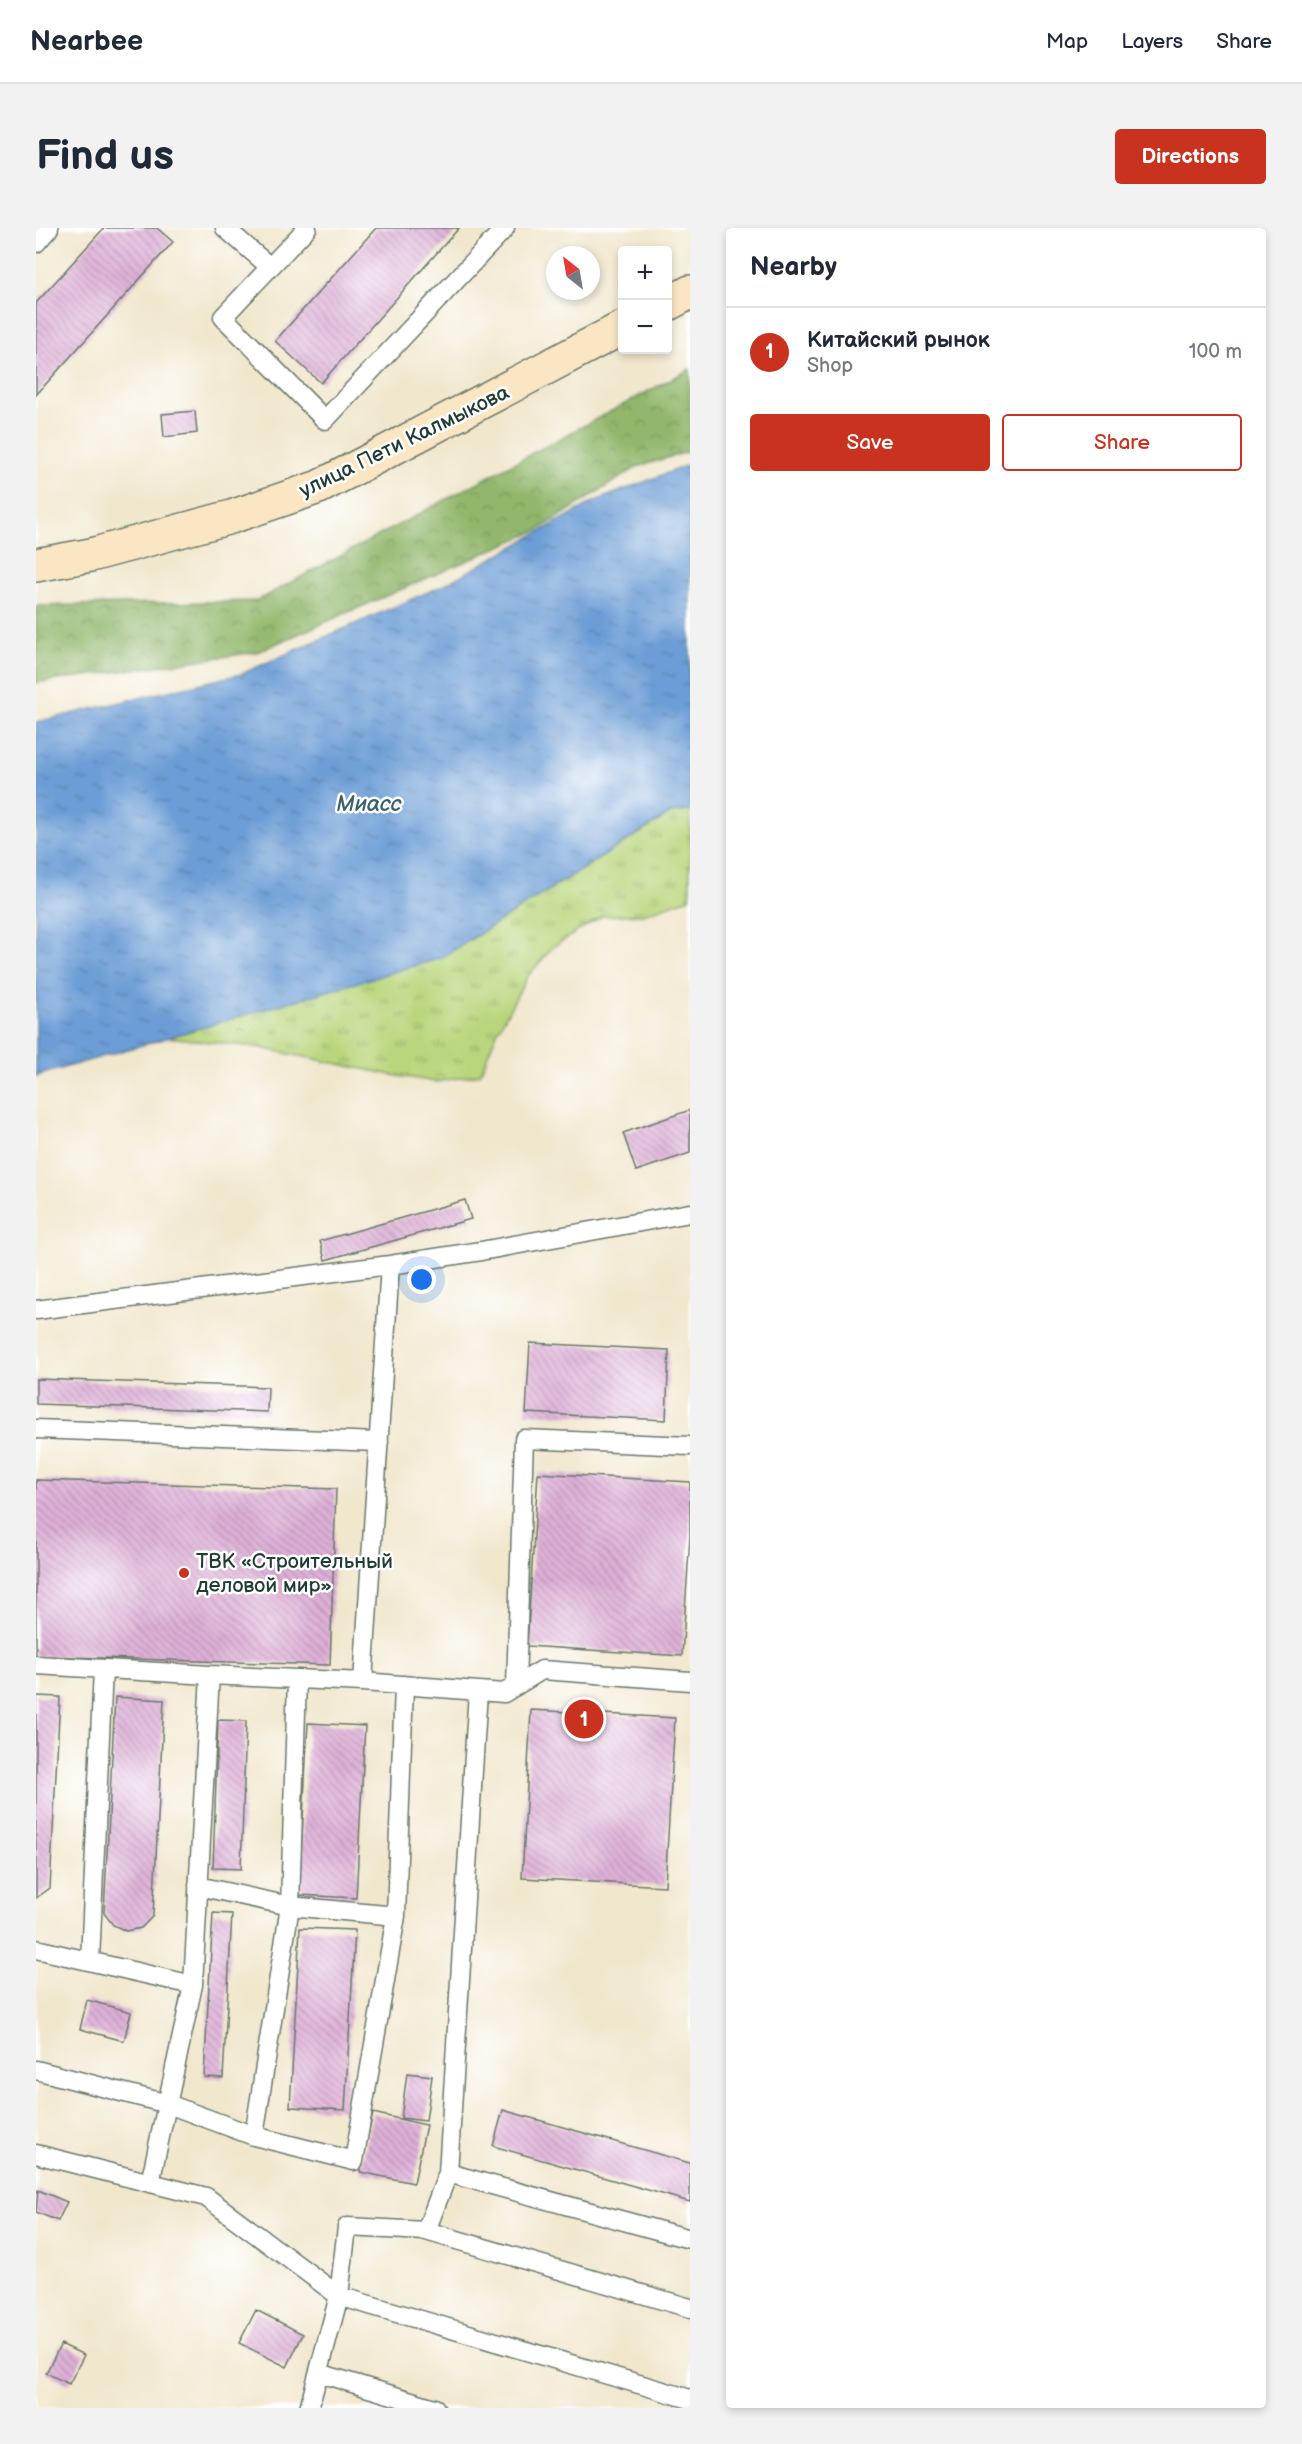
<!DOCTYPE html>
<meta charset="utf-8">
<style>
body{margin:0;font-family:"Balsamiq Sans",sans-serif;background:#f2f2f3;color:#1f2937}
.controls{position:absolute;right:18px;top:18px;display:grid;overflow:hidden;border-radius:6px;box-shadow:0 3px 9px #0003}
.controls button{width:54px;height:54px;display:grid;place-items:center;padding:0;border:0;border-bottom:2px solid #e0e1e3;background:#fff;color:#1f2937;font:30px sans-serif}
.compass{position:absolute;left:510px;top:18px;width:54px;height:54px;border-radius:50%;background:#fff;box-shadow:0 3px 9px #0003;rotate:329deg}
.you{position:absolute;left:386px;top:1052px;width:21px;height:21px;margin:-15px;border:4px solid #fff;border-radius:50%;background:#1a73e8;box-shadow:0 0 0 9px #1a73e833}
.badge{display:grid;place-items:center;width:39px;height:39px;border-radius:50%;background:#c8321e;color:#fff;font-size:20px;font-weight:700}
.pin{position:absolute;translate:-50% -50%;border:3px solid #fff;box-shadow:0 2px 6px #0006}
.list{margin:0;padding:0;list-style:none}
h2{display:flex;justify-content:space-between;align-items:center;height:78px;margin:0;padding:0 24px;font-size:26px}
h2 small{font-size:20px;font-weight:400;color:#747a83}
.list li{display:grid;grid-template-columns:39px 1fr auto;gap:18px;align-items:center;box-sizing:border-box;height:90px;padding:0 24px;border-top:2px solid #e0e1e3}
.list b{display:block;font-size:22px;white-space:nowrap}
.list p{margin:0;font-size:20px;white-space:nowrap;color:#747a83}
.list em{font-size:20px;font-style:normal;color:#747a83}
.actions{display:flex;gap:12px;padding:18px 24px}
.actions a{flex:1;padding:14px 0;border:2px solid #c8321e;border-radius:6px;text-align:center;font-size:21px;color:#c8321e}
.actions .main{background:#c8321e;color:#fff}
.map{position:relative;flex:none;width:654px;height:2180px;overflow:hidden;border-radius:6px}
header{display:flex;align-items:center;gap:36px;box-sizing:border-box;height:84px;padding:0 30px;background:#fff;border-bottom:2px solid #e0e1e3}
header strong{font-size:28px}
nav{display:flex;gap:33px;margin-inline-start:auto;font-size:21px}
.intro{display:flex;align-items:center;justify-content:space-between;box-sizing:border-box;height:144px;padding:0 36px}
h1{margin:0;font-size:42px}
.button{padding:15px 27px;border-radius:6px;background:#c8321e;color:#fff;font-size:21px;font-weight:700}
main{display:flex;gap:36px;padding:0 36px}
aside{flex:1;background:#fff;border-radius:6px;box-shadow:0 3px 9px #0003}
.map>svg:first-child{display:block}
</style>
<header>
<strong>Nearbee</strong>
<nav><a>Map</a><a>Layers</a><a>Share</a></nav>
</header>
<div class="intro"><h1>Find us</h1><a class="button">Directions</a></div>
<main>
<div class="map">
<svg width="654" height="2180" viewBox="0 0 654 2180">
<defs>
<pattern id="grass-tufts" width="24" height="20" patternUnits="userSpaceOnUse" patternTransform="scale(1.5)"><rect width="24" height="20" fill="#b9d67c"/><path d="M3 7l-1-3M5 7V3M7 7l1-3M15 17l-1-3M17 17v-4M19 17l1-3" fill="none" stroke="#96af66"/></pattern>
<pattern id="forest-crowns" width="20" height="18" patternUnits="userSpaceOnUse" patternTransform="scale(1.5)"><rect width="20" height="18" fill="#92b76c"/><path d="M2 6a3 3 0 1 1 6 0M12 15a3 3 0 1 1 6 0" fill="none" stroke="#77965a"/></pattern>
<pattern id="water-ripples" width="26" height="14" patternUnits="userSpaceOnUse" patternTransform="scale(1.5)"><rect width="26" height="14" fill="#6c9dd6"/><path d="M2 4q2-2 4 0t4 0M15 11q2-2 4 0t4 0" fill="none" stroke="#5881ae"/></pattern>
<pattern id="building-back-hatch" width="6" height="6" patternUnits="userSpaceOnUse" patternTransform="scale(1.5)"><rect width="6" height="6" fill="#dfb0d8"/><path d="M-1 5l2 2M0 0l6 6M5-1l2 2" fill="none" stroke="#b490b0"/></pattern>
</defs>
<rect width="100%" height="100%" fill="#fff"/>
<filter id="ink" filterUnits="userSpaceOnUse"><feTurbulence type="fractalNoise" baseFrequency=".0167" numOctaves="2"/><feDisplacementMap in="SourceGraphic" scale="12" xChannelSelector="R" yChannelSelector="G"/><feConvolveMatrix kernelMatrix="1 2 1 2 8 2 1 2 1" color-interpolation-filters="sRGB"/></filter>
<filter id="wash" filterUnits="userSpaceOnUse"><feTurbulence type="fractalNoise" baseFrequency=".008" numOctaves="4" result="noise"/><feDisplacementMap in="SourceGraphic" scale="24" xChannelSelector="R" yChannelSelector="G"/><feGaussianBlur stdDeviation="1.35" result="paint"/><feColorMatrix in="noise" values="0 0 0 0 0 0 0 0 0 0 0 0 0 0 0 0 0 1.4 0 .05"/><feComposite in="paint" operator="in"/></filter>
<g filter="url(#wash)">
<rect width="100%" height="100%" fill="#f1e7cd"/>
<path fill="url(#grass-tufts)" stroke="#6c8a58" stroke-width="1.5" d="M654,583V670L607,686L566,688L518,718L492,748L462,802L444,846L401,854L356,847L220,819L131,809L405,730L636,585Z"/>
<path fill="url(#forest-crowns)" stroke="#587a50" stroke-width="1.5" d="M654,141V223L601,239L502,302L221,424L0,455V378L220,373Z"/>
<path fill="url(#water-ripples)" stroke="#466d85" stroke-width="1.5" d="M654,236V583L635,585L405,730L0,848V494L205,446L408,357L559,273Z"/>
<g id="blocks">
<path fill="url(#building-back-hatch)" d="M68,0H121L137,14L0,167V75Z
M340,0H423L285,155L239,113Z
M159,183L161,205L128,209L126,186Z
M654,882V925L600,943L587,905Z
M429,972L435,991L289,1032L284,1013Z
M494,1115L633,1122L630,1192L490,1185Z
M0,1151L232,1159L231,1184L0,1176Z
M502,1245L654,1254V1308L646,1428L491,1418Z
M0,1252L300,1261L294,1437L0,1428Z
M0,1468L24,1469L14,1660L0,1670Z
M79,1469L128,1472L117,1688L105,1700L90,1703L77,1697L68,1685Z
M495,1482L639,1490L629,1658L486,1650Z
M182,1492L210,1493L205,1641L177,1640Z
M272,1495L329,1498L320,1670L263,1667Z
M177,1685L196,1686L187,1850L168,1849Z
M264,1700L319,1702L309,1882L254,1879Z
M51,1772L95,1784L88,1813L44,1801Z
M371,1845L396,1848L390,1893L365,1890Z
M467,1882L654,1935V1974L457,1918Z
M337,1885L390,1897L378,1955L324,1944Z
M2,1962L31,1974L22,1993L0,1984Z
M220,2082L267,2106L251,2139L203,2115Z
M25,2116L48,2127L33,2156L10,2145Z"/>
</g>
</g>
<g filter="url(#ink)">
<use href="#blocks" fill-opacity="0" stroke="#68786a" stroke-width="1.5"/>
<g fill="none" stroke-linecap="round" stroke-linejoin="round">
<g stroke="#68786a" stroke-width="21">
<path id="service" d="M189,0L234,39
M271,0L187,89L289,192L469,0
M0,15L13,0
M0,1082L354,1037L445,1023L654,985
M0,1201L343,1214
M0,1437L174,1447
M327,1454L468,1465L506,1442L654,1453
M480,1458L488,1211L654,1218
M162,1658L254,1678L360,1688L368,1457
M0,1721L157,1757
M54,1733L67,1441
M0,1842L132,1876L218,1908L318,1933L360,1688
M218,1908L254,1678L261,1451
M0,1926L170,1969L303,2068L273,2180
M412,1945L442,1463
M114,1955L157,1757L174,1447L327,1454L354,1037
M390,2003L412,1945L654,2011
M654,2080L390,2003L311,1999L303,2068L654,2171
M283,2145L399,2180"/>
</g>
<g stroke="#68786a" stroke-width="36">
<path id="secondary" d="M632,76L654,64
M0,337L55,327L195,289L283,259L586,100"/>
</g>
<use href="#service" stroke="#fff" stroke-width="18"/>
<use href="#secondary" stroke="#fbe6c4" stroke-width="33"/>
</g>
</g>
<circle fill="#c8321e" stroke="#fff" stroke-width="2" cx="148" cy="1345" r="6"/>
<g text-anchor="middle" stroke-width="5" stroke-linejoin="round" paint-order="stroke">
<g font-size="21" fill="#1f3d34" stroke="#fff">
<text transform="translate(368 213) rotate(-26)" y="7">улица Пети Калмыкова</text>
</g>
<g font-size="21" fill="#1f3d34" stroke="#fff" text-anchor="start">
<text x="160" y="1340">ТВК «Строительный<tspan x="160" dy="24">деловой мир»</tspan></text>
</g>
<g font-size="22" font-style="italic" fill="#3a5f6d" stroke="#fff">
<text x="333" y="583">Миасс</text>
</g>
</g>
</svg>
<div class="controls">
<button>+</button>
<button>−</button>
</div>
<svg class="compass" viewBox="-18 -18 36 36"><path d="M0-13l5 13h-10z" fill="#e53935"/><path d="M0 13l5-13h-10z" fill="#747a83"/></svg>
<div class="you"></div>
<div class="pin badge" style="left:548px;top:1491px">1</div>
</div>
<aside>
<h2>Nearby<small></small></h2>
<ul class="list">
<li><span class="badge">1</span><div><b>Китайский рынок</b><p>Shop</p></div><em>100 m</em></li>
</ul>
<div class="actions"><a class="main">Save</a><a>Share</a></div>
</aside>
</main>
